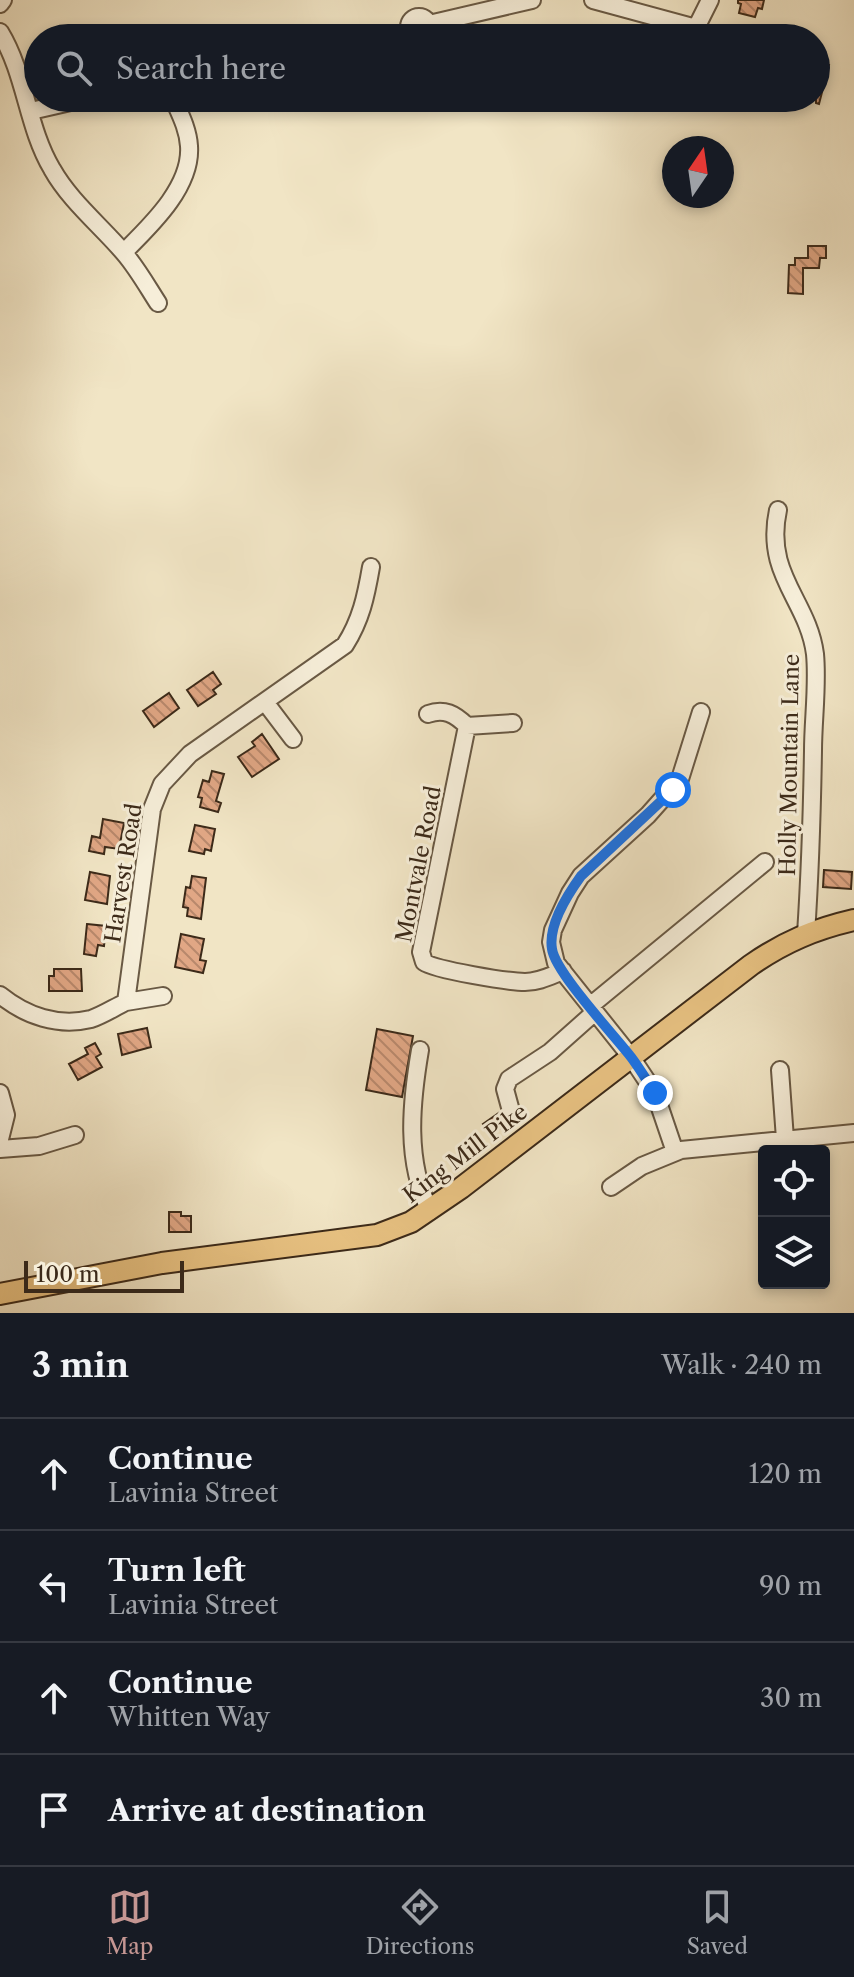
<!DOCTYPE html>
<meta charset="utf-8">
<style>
body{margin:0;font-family:"Libre Caslon Text",serif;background:#20242c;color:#f1f3f6}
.controls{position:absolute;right:24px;bottom:24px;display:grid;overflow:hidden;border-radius:8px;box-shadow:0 4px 12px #0003}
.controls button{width:72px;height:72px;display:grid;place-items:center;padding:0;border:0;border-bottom:2px solid #363941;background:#171b24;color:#f1f3f6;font:40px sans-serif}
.compass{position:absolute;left:662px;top:136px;width:72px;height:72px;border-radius:50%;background:#171b24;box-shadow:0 4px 12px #0003;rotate:13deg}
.scale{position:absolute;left:24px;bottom:20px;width:160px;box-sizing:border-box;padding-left:8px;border:4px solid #3c2a19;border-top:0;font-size:22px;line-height:28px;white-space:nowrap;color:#3c2a19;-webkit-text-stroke:6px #f6eed9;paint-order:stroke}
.stop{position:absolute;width:24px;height:24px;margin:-18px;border:6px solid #1a73e8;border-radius:50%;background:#fff}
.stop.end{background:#1a73e8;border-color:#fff;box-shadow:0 2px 8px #0008}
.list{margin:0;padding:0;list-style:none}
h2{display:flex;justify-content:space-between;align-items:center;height:104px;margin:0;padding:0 32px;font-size:34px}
h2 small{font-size:26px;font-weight:400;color:#9ea1a6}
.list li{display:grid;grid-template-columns:52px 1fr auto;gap:24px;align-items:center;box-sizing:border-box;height:112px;padding:0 32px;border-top:2px solid #363941}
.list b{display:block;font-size:30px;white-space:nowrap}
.list p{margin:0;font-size:26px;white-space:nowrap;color:#9ea1a6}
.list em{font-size:26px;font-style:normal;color:#9ea1a6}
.icon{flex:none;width:44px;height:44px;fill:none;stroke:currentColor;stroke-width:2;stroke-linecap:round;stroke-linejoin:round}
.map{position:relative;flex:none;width:854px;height:1313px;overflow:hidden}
.search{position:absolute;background:#171b24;box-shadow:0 4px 12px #0003;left:24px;right:24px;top:24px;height:88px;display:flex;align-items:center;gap:20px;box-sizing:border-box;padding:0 28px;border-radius:44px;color:#9ea1a6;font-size:30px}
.sheet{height:552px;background:#171b24}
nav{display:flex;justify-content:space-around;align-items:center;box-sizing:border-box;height:112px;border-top:2px solid #363941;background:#171b24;font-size:22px;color:#9ea1a6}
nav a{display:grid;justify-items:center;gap:4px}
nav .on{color:#c59692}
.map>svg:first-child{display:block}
</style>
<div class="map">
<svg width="854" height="1313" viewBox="0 0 854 1313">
<defs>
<pattern id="building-back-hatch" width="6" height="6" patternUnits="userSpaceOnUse" patternTransform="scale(2)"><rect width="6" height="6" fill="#e1a785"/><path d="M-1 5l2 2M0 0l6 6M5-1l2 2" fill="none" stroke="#b8886c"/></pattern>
</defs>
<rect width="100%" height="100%" fill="#f1e5c5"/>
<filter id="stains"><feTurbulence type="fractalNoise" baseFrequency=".0025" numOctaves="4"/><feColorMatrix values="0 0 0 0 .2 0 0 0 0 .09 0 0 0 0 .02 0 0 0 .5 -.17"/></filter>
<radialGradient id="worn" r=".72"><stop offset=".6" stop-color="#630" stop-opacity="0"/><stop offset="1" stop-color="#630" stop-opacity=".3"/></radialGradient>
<path fill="url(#building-back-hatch)" stroke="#3c2a19" stroke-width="2" d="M738,0H764L762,9L758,8L755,17L739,13L741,4L738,3Z
M541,28L543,38H514V34Z
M816,61L829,65L819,104L816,103Z
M808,246H826V258H820L819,268H803V294L788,293L789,265H795V258H808Z
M213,672L221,684L213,690L216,694L198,706L187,690Z
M169,693L179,708L154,727L143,711Z
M262,734L279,759L252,777L238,757L255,746L252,742Z
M212,771L224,774L216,801L221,803L218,812L200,807L202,798L198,797L203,780L209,782Z
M103,819L124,823L119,849L105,847L104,854L89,851L92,836L100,838Z
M195,825L215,829L211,851L205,849L204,854L189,851Z
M824,870L852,872L851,889L823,887Z
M90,872L110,876L107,904L85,900Z
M192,876L206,878L201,919L187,916L188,908L183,907L186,887L190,888Z
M87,924L106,926L104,946L98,945L96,956L84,954Z
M181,934L204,939L200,960L206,961L203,973L175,967Z
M54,969H81L82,991H49V976H54Z
M147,1028L151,1047L122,1055L118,1034Z
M377,1029L413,1036L402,1097L366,1090Z
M95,1043L101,1054L96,1057L102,1067L78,1080L69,1064L88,1054L85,1048Z
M500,1112L508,1122L491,1135L483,1124Z
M169,1212H181V1216H191V1232H169Z"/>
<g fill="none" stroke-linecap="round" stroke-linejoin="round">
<g stroke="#695944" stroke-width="20">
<path id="minor" d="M593,0L696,28L710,0
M0,4L3,0
M409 27a10 10 0 1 1 20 0a10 10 0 1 1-20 0Z
M429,24L532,0
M0,32C26,75 27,127 52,169C70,201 100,225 124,253C137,268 147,286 158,303
M31,111L88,98
M124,252C150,226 192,187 189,146C188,129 180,114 173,98
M778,510C764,575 808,600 815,654C818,685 813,720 813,751C812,812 810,873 806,934
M265,702L293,739
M428,714C444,708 455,714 467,726
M467,726L421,952L424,962C435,970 509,982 525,982C539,982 550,976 563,971
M467,726L513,723
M0,995C26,1016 58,1027 91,1019C103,1015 115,1007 126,1002L152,809L162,784L190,754L345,645C361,620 366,596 371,567
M126,1002L163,996
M590,1006L765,862
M420,1050C411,1103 405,1161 430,1211
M780,1070L785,1139
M0,1093L6,1115L0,1139
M511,1111L505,1089L509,1079L550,1052L595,1012
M0,1149L39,1146L75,1135
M675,1152L655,1093L631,1057L556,963L551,942L553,930L570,893L581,876L648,815L680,779L701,712
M611,1187L642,1166L681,1150L854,1133"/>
</g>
<g stroke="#3c2a19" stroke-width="24">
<path id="major" d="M0,1294L162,1263L377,1235L411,1222L461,1188L751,965C784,942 815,929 854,920"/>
</g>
<use href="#minor" stroke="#f6eed9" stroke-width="16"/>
<use href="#major" stroke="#e8c282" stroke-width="20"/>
</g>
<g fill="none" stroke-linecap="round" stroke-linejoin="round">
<path stroke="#1a73e8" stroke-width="10" d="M655,1093C647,1081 640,1069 631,1057C614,1035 555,972 552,949C548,926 568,894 581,876L673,790"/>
</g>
<g text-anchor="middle" stroke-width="6" stroke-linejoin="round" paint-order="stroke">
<g font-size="22" fill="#3c2a19" stroke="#f6eed9">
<text transform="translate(789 765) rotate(-89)" y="8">Holly Mountain Lane</text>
<text transform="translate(418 864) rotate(-79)" y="8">Montvale Road</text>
<text transform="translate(123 873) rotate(-81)" y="8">Harvest Road</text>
<text transform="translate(465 1153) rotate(-37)" y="8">King Mill Pike</text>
</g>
</g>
<rect width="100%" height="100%" filter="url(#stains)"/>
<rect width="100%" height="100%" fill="url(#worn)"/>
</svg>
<div class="controls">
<button><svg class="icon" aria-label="locate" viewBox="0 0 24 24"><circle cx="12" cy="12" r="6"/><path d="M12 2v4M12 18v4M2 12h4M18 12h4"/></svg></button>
<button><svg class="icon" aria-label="layers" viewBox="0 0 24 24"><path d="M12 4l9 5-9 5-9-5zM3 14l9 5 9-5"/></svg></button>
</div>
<svg class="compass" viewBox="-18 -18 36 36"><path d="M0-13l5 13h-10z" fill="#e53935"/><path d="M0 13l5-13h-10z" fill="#9ea1a6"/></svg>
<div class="scale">100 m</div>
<div class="stop" style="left:673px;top:790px"></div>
<div class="stop end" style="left:655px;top:1093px"></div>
<div class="search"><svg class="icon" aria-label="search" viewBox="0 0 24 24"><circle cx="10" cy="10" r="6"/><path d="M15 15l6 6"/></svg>Search here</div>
</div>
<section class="sheet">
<h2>3 min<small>Walk · 240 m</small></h2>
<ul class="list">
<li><svg class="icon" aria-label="ahead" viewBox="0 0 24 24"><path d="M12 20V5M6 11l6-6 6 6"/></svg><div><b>Continue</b><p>Lavinia Street</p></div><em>120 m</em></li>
<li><svg class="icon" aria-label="left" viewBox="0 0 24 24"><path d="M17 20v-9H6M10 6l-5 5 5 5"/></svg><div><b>Turn left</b><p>Lavinia Street</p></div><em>90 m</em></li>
<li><svg class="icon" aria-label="ahead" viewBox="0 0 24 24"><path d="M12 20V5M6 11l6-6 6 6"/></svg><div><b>Continue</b><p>Whitten Way</p></div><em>30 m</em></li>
<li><svg class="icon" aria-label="arrive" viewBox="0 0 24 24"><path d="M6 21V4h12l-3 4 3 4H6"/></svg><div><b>Arrive at destination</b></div></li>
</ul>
</section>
<nav>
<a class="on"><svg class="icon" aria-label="map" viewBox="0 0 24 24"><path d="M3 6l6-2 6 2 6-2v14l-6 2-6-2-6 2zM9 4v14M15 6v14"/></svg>Map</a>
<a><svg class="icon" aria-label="directions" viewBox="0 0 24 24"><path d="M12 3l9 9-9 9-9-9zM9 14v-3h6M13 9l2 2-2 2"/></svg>Directions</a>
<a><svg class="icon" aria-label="saved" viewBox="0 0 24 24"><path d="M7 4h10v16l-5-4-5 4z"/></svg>Saved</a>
</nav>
